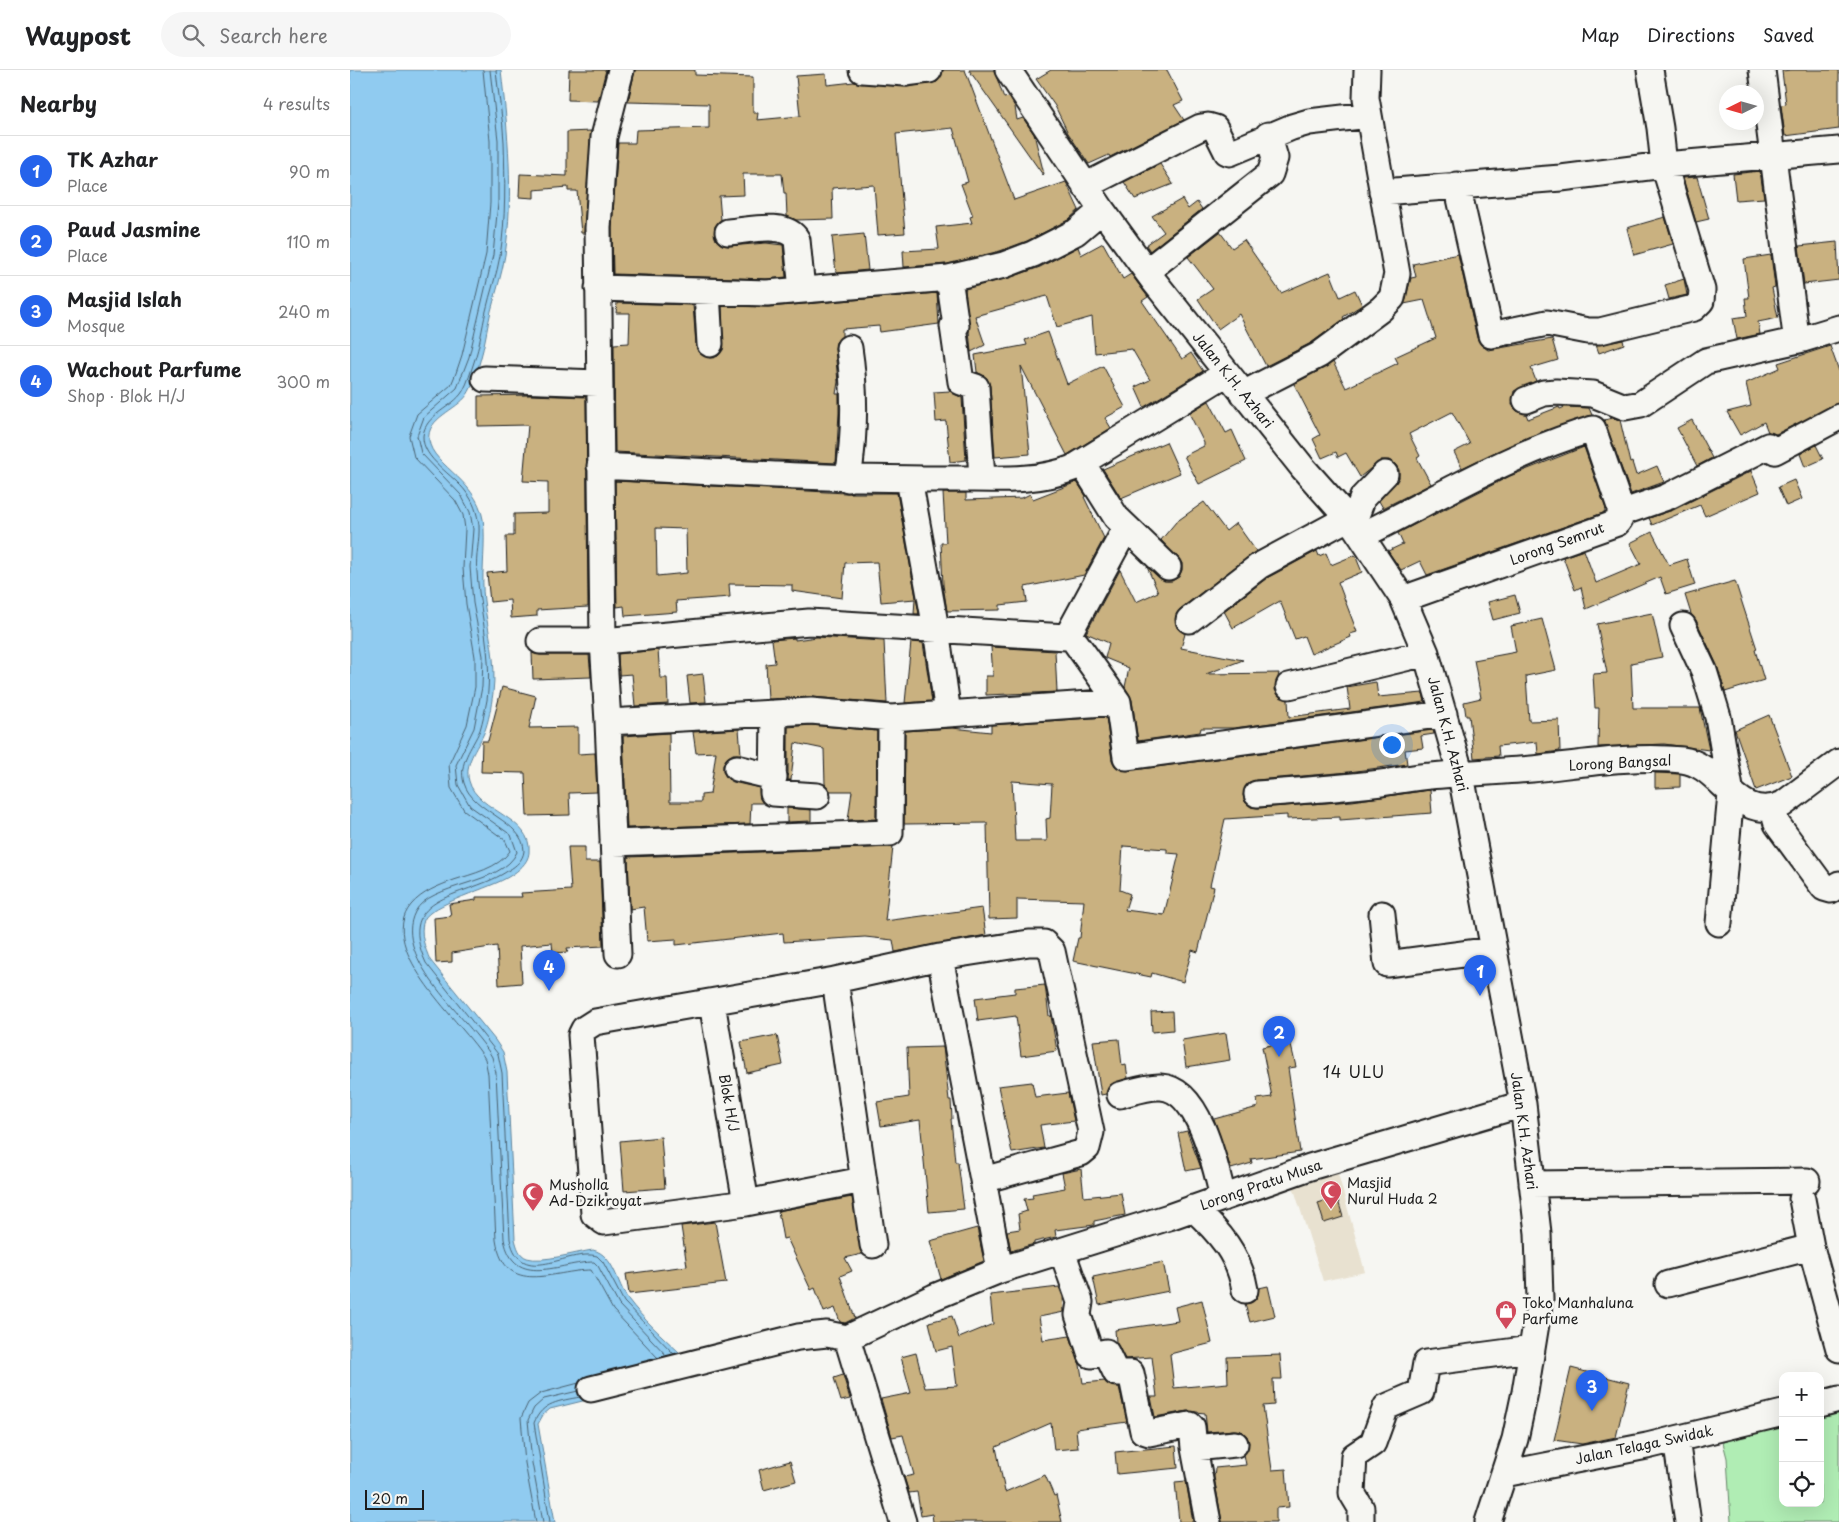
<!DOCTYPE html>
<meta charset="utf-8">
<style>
body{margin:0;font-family:"Playpen Sans",sans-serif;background:#f6f6f6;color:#202124}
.controls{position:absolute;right:15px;bottom:15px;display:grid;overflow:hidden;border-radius:10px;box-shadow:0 5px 20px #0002}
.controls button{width:45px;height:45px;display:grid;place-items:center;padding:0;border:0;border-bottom:1px solid #e0e0e0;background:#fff;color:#202124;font:25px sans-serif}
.compass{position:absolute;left:1369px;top:15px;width:45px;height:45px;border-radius:50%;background:#fff;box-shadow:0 5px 20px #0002;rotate:265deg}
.scale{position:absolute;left:15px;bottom:12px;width:59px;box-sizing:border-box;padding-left:5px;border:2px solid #1c1c1c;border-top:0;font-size:14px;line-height:18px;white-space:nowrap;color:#1c1c1c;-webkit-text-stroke:4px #f6f6f2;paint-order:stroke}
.you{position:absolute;left:1041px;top:674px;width:18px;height:18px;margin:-12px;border:4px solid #fff;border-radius:50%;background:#1a73e8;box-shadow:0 0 0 8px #1a73e833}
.badge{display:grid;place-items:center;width:32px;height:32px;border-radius:50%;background:#2563eb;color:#fff;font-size:16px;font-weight:700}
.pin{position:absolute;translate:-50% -41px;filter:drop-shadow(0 1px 2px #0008)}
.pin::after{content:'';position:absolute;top:26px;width:18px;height:15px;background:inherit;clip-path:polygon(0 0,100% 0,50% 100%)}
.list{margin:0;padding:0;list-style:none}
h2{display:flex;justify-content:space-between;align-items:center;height:65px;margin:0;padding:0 20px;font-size:21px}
h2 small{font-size:16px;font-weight:400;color:#757577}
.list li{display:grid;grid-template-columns:32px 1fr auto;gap:15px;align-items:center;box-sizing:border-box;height:70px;padding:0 20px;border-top:1px solid #e0e0e0}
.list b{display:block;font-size:19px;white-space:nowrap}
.list p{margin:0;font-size:16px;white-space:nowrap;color:#757577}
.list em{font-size:16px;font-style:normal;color:#757577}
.icon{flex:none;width:28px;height:28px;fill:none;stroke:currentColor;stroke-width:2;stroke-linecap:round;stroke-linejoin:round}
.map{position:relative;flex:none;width:1489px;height:1452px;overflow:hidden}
header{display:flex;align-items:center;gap:30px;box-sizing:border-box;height:70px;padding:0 25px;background:#fff;border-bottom:1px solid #e0e0e0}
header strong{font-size:24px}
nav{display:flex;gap:28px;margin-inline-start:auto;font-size:18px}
.search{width:350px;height:45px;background:#f6f6f6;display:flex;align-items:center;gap:12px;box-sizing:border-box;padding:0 18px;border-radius:28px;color:#757577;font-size:19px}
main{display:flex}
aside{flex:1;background:#fff}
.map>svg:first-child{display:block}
</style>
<header>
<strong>Waypost</strong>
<div class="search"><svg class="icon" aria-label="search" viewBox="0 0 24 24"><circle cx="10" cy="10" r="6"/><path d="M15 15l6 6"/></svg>Search here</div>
<nav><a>Map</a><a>Directions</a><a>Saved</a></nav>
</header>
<main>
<aside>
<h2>Nearby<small>4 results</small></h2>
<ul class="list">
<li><span class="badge">1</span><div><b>TK Azhar</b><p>Place</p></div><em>90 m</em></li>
<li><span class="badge">2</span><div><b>Paud Jasmine</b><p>Place</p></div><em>110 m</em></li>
<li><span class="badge">3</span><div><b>Masjid Islah</b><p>Mosque</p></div><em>240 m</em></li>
<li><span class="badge">4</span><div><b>Wachout Parfume</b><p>Shop · Blok H/J</p></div><em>300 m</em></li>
</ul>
</aside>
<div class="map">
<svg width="1489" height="1452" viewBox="0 0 1489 1452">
<rect width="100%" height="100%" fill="#f6f6f2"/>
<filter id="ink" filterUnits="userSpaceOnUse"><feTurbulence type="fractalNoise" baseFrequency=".02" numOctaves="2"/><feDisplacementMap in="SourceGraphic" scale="10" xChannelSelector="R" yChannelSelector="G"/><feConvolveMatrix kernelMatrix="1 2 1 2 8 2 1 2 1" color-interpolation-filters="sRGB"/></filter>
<g filter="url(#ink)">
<path fill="#e8e1d0" d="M986,1096L1015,1202L973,1211L942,1113Z"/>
<path fill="#b0edb4" stroke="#668468" d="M1489,1337V1452H1381L1377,1388L1371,1365L1433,1350V1433H1470V1341Z"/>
<path fill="#90cbf0" stroke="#62859b" d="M0,0H151C158,62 164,124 155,185C152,204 146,222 141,241C137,257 135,275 130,291C127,302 123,316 117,325C107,340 76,348 79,370C82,397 133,411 134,459C135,484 131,506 134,531C138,562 147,591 143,623C141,637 139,650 134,663C127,679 114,693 119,711C127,742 183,747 179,783C178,793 168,801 160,806C142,818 80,834 74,850C69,863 75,878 80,890L145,970L153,982L157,1002L165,1169C167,1177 169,1185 177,1188C192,1193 227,1182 243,1180C264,1185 267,1214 278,1229C293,1249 312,1266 330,1283L335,1292L261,1324L200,1339L193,1345L188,1354L205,1452H0Z"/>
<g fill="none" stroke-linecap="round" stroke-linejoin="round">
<path stroke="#4a6271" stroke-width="1" d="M133,0L140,71V133L136,184L112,285L106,303L101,315L67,344L59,366L64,387L105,430L113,445L115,459L113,498L116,534L125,587V617L117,655L99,694L101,718L114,740L155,770L160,781C149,798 122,804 104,810C88,816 72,822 61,835C24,879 115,954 135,989L138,1004L146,1170C155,1228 204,1200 241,1200L263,1240L308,1288
M140,0L148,70V133L143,185L119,287L107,318L74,347L67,366L71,383L111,425L120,442L123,459L120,497L123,533L133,586L132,617L124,658L106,695L108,715L120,736L161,765L167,782C152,816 80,812 65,842C41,888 121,950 142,987L146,1003L154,1169C164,1220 210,1192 244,1192L248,1196L269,1235L317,1286
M146,0C148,24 153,48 154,72C155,109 156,149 150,186C147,204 140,223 136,241C132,258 130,275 124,292C121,301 118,312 113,321C103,338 75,344 73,366C72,389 104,405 116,422C124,432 127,443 129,455C130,471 125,486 127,502C130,545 143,587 137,630C135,640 133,650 130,660C122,678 108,693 114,713C122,742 174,751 174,781C173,790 166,796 159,800C118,829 43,821 76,893L148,984L152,1003L160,1169C171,1219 217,1178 247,1186L253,1192L274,1232L324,1284
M186,1452L175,1393L171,1348L178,1333L191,1323L229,1313
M193,1452L182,1393L178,1350L184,1338L194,1329L228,1321
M200,1452L184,1353C192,1332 210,1331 230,1327"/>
</g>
<path fill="#c9b180" stroke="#1c1c1c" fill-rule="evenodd" d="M219,0H256L248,31L218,30Z
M285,0H345V5L403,7V43H408L407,50L450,46L446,6L476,4L477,15L504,12L557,17L587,12L593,0H615L664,130L716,112L729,140L718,150L677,171L650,181L597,194L554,197L553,181L589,179L586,157L622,153L620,147L623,146L611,114L618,112L603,58L546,64L555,163L528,165L524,115L482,118L483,149L446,150L437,146L436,123H434L432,104H393L394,125L369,126L371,150L365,156L366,170L372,175L379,176L416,173L433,175L436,207L417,209L263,204L262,158L268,73H285L286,60L359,58V34L278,32Z
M619,0H644L654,28L659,27L665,37L667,50L673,48L684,64L694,104L693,105Z
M701,0H817L833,31L824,35L834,50L760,87L759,85L739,94L718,63L705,36L686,9Z
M1441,0H1489V59L1435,66L1431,35L1436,34L1432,1Z
M241,61L234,163H231L227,121H218V117L184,120V128L169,127L170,104L217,106V62Z
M810,94L823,114L785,129L774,112Z
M1410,101L1414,128L1386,130L1383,104Z
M1347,107L1359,149L1346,152L1333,108Z
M832,129L838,139L847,132L852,139L800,181L796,175L814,162L802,146Z
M1315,147L1323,174L1284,185L1277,158Z
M870,162L882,178L894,170L931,223L980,202L990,227L1005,220L1012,235L993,247L994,249L961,273L916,296L889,244L868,259L848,229L863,219L838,187Z
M514,164L518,200L486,203L482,167Z
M1487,172L1489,210L1454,214L1449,176Z
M753,173L773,209L781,204L798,227L792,231L832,289L841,283L853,301L794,337L785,317L800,310L782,279L745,283L742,247L707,257L697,226L625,246L635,275L621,282L615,219L659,208L690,197L728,177L731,185Z
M1108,184L1127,268L1131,275L1138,280L1202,269L1208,290L1181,298L1186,311L1164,321L1162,335L1167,341L1176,344L1178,349L1209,337L1210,339L1215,337L1239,338L1242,345L1178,367L1112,398L1104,382L1120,374L1102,342L1059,364L1070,386L1067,388L1081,414L1033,438L1029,431L1049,408V400L1045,394L1039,390H1031L1010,407L996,383L988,387L986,382L972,388L963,369L970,365L944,314L983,292L996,318L1048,293L1045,287L1086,268L1074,230L1054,234L1061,208L1066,207L1063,194Z
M1421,185L1425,217L1422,218L1428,248L1408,252L1410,264L1387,269L1383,248L1397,246L1395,228H1399L1394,189Z
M1334,209L1337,225L1319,229L1315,215Z
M587,223L589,254L530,262L529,256L492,259V266L486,272L485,279L488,312L486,324H489V343L486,393L265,382L264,274L279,273L280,243H266L267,233L343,235L346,275L348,282L360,288L368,286L373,280L372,236L418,237Z
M698,262L717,314L753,296L775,337L755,348L761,358L717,385L671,296L680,384L645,387L640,316L637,308L627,302L625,285L677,275L675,270Z
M1273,270L1274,274L1249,283L1246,275Z
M1480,276L1489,301V333L1426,364L1418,362L1414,352L1390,365L1377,342L1401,336L1396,313L1430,298L1428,293Z
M600,321L612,328L616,390L600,392L596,351L586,352L584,322Z
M180,325L236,327L238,537L187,540V546L161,548L160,530L140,532L137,503L157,501L156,466H164V444L198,443V412L173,411L178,355L128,356V326Z
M859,331L876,363L882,360L896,391L849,414L834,386L854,376V373L839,343Z
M1263,348L1270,350L1280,393L1282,392L1286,405L1307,396L1314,412L1281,424L1254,350Z
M1342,350L1362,388L1347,396L1327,358Z
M816,372L830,403L771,428L753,399Z
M1466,375L1473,389L1455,397L1450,384Z
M1234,377L1256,439L1253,443L1077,505L1070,491L1051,500L1038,481L1053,474L1048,463L1160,406Z
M1401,401L1410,422L1355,446L1350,435L1302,455L1299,448L1323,440Z
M1444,410L1452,429L1436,436L1428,417Z
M265,411L496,423H547L569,544H564L565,529L531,532L527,492L495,493L492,528L442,521V515L379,514L380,527L326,531L327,542L275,546L274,536L267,537ZM306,458L336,459L337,503L307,506Z
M727,412L736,426L734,427L754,468L734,505L675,517L677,532L650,535V540L597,541L593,515L591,473H596L593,423H616V430L672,428L680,424L683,429Z
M854,432L876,461L886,453L906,481L830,539L826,545L827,558L835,564L831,578L893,590L856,604L929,603L925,620L929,626L938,630L939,647L1000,639L997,617L1026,612L1028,627L1073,623L1075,632L884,658H851L850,662L788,671L782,630L775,617L779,598L755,588L759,573L736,563L770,500L786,532L808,522L797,497L814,511H822L829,507L832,500V493L811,470L826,452Z
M1302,462L1319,495L1337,489L1345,515L1316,524L1310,507L1236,539L1231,517L1225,520L1213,487L1234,480L1246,513L1291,494L1280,473Z
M967,481L969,486L976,483L981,495L1005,485L1012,502L988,512L1007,562L1000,564L1001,567L961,584L954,566L945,569L930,531L883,558L874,541L917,508Z
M1385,511L1407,579L1405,580L1414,610L1375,622L1367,595L1346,550L1341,544L1335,525Z
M1165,525L1170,543L1143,550L1138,532Z
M1302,543L1312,587L1281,593L1283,638H1350L1359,680L1314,674L1248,677L1249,638H1245L1243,604L1257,603L1247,554Z
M1192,549L1206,600L1176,606L1179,651L1209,650L1210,681L1188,684L1187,672L1148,676L1149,686L1124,688L1119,646H1116L1114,632L1131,628L1124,590L1166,582L1161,556Z
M467,567L534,571L537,633L462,627L418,629L416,594L425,593L422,570L445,568V570Z
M561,572L573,573L582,631L555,633Z
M641,577L705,581L707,622L636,625V606H643Z
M308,580L310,608H317L318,634L285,636L282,604L269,605L268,584Z
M182,583L190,585H239L241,607L183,609Z
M353,604L356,632L340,633L337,606Z
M152,617L186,626L179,658L228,657V684L245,683L247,722L219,723L220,745L177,746L175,703L131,702L132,671H138Z
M1419,645L1442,706L1406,720L1385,660Z
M756,647L762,690L765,696L777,701L1083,660L1084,664L1071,666L1073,678L1055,680L1057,694L999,702L906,710L899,712L893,725L895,732L901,737L908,738L1002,731L1080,720L1082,743L990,750V747L937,749V745L875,749L860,816L864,817L848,882L842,880L833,912L802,903L801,907L723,891L728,868H730L734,831L667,829V848L639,849L637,753L554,754L555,661L602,658L641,662V655ZM662,711L702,714L700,748L696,749L697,771H665ZM773,776L817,779V783L829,784L814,845L775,840L780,824L770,820Z
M461,655L527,661L526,749L498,750L502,721H480L475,714L474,679L445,673L441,710H438V657Z
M389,659L391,684H383L377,688L373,694V702L377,708L383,712L409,718L410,729L413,733H401L400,754L277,758L273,666L319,663L320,732H351V725L360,724L366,682L346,683L343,662Z
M1305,703L1330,704V717L1305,718Z
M437,738L461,740V751L437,752Z
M218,777H235V792H250L253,876L217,878L218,882L203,883L202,873L170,876L172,913L149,915L147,876L102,883V892L86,893L84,848L101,846L99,834L126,830V827H172L171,823L221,820Z
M543,777L535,851L632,838L636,865L545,882L543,870L515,867L434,872L433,863L326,875V869L297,871L294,837L280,839L278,787Z
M695,915L699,946H701L707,981L671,986L666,946L628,951L625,928L665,923V918Z
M822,941L823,960L802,962L801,942Z
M876,963L880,990L836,997L832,970Z
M427,965L433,995L397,1003L391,972Z
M769,969L772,996L776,995L778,1008L760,1015L756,1024L751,1025L743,971Z
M940,971L946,997L938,998L950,1082L901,1089L902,1093L881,1099L864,1049L908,1037L907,1029L922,1027L912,977Z
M593,977L599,1030H601L602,1049H601L605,1092H608L614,1139L579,1142L570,1050L531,1056L527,1032L559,1027L557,978Z
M682,1012L685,1027L718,1023L724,1051L690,1055L694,1078L662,1083L648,1016Z
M837,1061L851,1098L836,1101L828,1063Z
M311,1067L315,1118L274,1121L270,1071Z
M731,1099L734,1127L771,1123L775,1145L744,1151V1155L705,1160L706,1167L684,1172V1174L661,1181L657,1161L670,1159L668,1144L677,1141L674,1129L683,1128L682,1124L715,1118L712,1103Z
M502,1127L512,1184L495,1188L502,1201L490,1206L505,1248L495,1253L490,1252L485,1238L474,1242L465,1218L461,1220L437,1168L433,1169L428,1141Z
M987,1127L993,1147L974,1153L968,1133Z
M365,1152L376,1213L279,1224L276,1204L337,1196L331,1156Z
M627,1158L634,1191L591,1209L580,1171Z
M813,1192L819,1221L749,1235L743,1207Z
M918,1216L925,1246L900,1252L895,1234L905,1230L909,1218Z
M709,1217L713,1227L714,1242L689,1247L693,1270L720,1266L730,1295L733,1313L755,1311L759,1315L769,1317L777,1352L726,1359L728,1378L704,1380L701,1353L646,1377L655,1422L695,1405L704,1426L706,1425L712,1452H583L582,1444L571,1446L567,1422L559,1423L554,1407L564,1405L553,1365L542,1367L531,1329L561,1323L551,1287L566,1283L575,1318L607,1316L602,1277L586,1281L579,1252L602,1246L609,1268L643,1254L640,1225Z
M852,1230L862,1273L820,1284L824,1318L878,1313L877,1287L930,1285L932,1309H923L924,1335L913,1336L922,1400L936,1399L939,1437L926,1438V1452H872L864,1407L865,1398L896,1395L894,1384L899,1373L897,1366L891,1361L884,1360L857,1362L855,1343L837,1341L805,1347L801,1327H807L802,1287L775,1289L766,1272L765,1260L828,1251L825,1237Z
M1221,1298L1279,1313L1266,1367L1232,1374L1204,1370Z
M493,1305L500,1329L491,1331L484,1308Z
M826,1376L828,1398L767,1404L765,1382Z
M440,1391L446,1411L414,1420L409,1400Z
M836,1411L843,1452H829L825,1412Z"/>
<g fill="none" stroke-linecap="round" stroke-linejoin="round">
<g stroke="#1c1c1c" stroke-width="29">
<path id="minor" d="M512,0L555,3L579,0
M658,0L752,140L803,210L953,398L1003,454L1053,529L1076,583L1111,705L1173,1034L1188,1163L1190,1229L1175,1322L1165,1369L1138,1452
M1412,0L1445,258
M1107,115L1141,265L1197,253L1238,261H1250L1344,238L1351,231L1352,220L1314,95L1310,58L1300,0
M735,116L851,57L858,56L865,58L877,82L880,83L942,57L959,52L1019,45
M1032,122L1211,108L1314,95L1489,80
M378,162C397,161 436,150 447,170L452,220
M797,201L920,104L925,88L918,65
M599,208L606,256H603L611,312L626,317L632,408
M248,218L417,223L599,208L654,195L683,184L726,162L752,140
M357,222L360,274
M135,309L248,313
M893,324L969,285L1031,239L1042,228L1047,204L1016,28L1017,0
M1176,330L1194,323L1206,322L1243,324L1275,337L1291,334L1356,291L1453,269L1489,258
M732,393L766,447L818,497
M250,396C364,402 477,409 592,409C635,408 683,414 723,398L877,303
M498,409C505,364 506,323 499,278
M559,409L586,559L598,644
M1271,443L1317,427L1418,376L1425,381L1489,347
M1003,454L1013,427L1035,404
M1011,466C1087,428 1161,383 1243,359L1270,437V449L1267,453L1053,529
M839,550L909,496L998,448
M1333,556L1354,601L1368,647L1381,724L1369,853
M190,571H253L459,552L717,567L776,458
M726,573L768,632
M939,616L1076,583
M424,643L423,723L467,726
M258,652L253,571L248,158L254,67L271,0
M387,698L424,707
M907,724C949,721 990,718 1031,713C1048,711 1064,707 1080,706C1114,703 1148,702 1182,699C1231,694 1283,685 1332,690C1371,694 1387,755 1433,734L1489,692
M1423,739L1427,754L1474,818L1481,820L1489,814
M263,773L540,763L541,648L768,632L776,687L1094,644
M1032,844L1037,894L1143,880
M268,884L258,652L461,641L541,648
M485,910L590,887L679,873H694L702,881L741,1062L737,1078L731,1083L633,1110L590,887
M362,933L396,1133
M770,1025C782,1022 798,1016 811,1017C850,1019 866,1098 873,1128
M513,1110L396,1133L254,1152L244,1144L231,965L234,959L245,952L485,910L523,1175
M633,1110L650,1200
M1182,1114L1457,1111
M1452,1129L1461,1177L1489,1279
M843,1138C869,1162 889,1184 895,1220
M712,1181L730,1232L728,1245L741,1285L756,1282L766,1303H781L793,1361L799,1363L840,1355L842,1357L844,1378
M1318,1214L1461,1177
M497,1268L584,1227L650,1200L819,1147L960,1097L1173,1034
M241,1319L448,1267L477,1264L497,1268L553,1452
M1470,1334L1489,1329
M1326,1369L1338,1452
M1154,1404L1297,1376L1433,1343
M858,1452L844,1378L885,1374
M1011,1452V1438L1002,1423L1004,1386L1023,1373L1036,1337L1071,1322L1076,1293L1181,1279"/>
</g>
<use href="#minor" stroke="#f6f6f2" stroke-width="25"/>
</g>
</g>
<defs>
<g id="mosque-pin" transform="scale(1.125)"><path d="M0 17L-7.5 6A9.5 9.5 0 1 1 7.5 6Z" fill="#d1495b" stroke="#f6f6f2"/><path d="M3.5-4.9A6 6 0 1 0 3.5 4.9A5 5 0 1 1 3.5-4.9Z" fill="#fff"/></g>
<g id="shop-pin" transform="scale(1.125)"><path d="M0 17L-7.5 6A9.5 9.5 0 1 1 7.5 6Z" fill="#d1495b" stroke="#f6f6f2"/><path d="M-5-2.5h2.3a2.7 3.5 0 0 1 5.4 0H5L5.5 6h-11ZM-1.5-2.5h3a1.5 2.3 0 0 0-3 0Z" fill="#fff"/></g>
</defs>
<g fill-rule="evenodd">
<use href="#mosque-pin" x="981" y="1121"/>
<use href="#mosque-pin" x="183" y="1123"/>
<use href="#shop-pin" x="1156" y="1241"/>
</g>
<g text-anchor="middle" stroke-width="5" stroke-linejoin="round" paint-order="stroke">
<g font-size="14" fill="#1c1c1c" stroke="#f6f6f2">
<text transform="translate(883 310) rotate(51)" y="5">Jalan K.H. Azhari</text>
<text transform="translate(1207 474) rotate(-20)" y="5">Lorong Semrut</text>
<text transform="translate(1098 664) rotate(75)" y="5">Jalan K.H. Azhari</text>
<text transform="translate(1270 693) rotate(-3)" y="5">Lorong Bangsal</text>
<text transform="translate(379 1033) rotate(80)" y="5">Blok H/J</text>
<text transform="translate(1174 1061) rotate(82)" y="5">Jalan K.H. Azhari</text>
<text transform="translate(911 1115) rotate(-19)" y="5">Lorong Pratu Musa</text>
<text transform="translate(1294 1375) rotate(-12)" y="5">Jalan Telaga Swidak</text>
</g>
<g font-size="14" fill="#1c1c1c" stroke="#f6f6f2" text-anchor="start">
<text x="997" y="1118">Masjid<tspan x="997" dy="16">Nurul Huda 2</tspan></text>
<text x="199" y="1120">Musholla<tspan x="199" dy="16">Ad-Dzikroyat</tspan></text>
<text x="1172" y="1238">Toko Manhaluna<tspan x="1172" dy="16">Parfume</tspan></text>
</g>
<g font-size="16" letter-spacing="1" fill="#1c1c1c" stroke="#f6f6f2">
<text x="1004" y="1008">14 ULU</text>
</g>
</g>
</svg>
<div class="controls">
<button>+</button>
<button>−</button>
<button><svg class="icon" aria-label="locate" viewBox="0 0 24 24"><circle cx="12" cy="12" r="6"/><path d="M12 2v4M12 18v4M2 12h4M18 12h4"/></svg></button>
</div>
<svg class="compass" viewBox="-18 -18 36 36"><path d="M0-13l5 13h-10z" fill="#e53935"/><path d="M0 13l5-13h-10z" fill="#757577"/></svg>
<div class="scale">20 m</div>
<div class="you"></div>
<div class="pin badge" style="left:1130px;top:926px">1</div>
<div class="pin badge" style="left:929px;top:987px">2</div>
<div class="pin badge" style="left:1242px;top:1341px">3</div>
<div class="pin badge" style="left:199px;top:921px">4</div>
</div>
</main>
